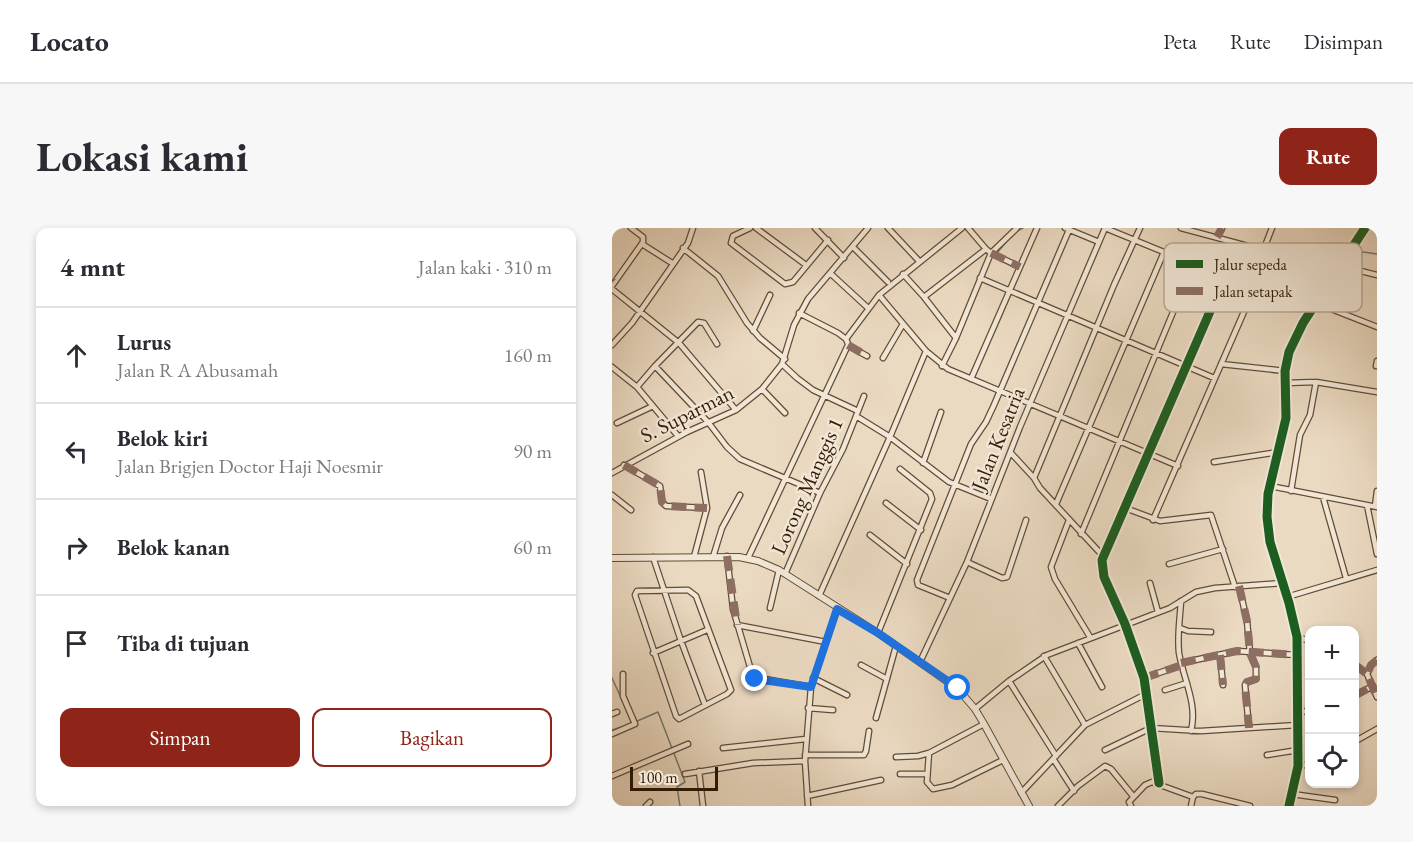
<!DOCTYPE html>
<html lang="id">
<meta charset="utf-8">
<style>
body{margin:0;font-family:"EB Garamond",serif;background:#f7f7f7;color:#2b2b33}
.controls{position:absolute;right:18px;bottom:18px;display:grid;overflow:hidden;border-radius:12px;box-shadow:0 3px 9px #0003}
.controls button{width:54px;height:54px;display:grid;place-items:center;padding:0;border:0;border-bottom:2px solid #e1e1e2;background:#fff;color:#2b2b33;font:30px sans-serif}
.scale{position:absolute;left:18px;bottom:15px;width:88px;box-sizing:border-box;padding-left:6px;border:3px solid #331c04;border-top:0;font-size:16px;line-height:21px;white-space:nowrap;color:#331c04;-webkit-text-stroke:4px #f2e7d7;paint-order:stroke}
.stop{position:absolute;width:18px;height:18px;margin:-14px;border:4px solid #1a73e8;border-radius:50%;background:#fff}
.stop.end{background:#1a73e8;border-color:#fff;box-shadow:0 2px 6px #0008}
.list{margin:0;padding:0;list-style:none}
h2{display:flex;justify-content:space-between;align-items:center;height:78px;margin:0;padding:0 24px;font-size:26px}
h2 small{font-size:20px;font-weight:400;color:#7c7c81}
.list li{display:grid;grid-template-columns:39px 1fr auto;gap:18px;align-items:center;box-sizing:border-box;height:96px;padding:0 24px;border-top:2px solid #e1e1e2}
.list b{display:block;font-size:22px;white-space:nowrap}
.list p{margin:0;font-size:20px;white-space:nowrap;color:#7c7c81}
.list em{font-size:20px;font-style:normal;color:#7c7c81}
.actions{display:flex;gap:12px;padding:18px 24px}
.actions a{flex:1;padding:14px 0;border:2px solid #8f2418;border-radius:12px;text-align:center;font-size:21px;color:#8f2418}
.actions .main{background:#8f2418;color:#fff}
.icon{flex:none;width:33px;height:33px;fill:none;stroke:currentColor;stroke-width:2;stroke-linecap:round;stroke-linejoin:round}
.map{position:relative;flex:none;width:765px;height:578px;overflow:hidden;border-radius:12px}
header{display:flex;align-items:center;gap:36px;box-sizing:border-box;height:84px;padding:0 30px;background:#fff;border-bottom:2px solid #e1e1e2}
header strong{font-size:28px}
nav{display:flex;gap:33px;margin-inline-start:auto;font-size:21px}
.intro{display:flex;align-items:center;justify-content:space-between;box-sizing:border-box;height:144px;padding:0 36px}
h1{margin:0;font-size:42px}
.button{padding:15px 27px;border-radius:12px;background:#8f2418;color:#fff;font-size:21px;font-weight:700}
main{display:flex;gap:36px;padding:0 36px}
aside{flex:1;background:#fff;border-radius:12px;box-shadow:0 3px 9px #0003}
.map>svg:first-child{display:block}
</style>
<header>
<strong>Locato</strong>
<nav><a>Peta</a><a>Rute</a><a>Disimpan</a></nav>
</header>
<div class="intro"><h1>Lokasi kami</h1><a class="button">Rute</a></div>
<main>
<aside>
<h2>4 mnt<small>Jalan kaki · 310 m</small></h2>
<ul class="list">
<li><svg class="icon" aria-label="ahead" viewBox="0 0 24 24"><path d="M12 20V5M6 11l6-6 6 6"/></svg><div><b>Lurus</b><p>Jalan R A Abusamah</p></div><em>160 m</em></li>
<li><svg class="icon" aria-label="left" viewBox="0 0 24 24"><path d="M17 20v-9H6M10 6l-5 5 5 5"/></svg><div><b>Belok kiri</b><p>Jalan Brigjen Doctor Haji Noesmir</p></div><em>90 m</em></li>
<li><svg class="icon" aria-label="right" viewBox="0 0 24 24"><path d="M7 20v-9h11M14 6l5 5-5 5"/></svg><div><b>Belok kanan</b></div><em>60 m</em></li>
<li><svg class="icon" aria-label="arrive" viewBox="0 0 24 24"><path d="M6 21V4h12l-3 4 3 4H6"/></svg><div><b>Tiba di tujuan</b></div></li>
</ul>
<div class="actions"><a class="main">Simpan</a><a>Bagikan</a></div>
</aside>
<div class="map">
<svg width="765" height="578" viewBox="0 0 765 578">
<rect width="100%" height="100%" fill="#ebdac2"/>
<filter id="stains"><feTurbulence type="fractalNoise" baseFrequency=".00333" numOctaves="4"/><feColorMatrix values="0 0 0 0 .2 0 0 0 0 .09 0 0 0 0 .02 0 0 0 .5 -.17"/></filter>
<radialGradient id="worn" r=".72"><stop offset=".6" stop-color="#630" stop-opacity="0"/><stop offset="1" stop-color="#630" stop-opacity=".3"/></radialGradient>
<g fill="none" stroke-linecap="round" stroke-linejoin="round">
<path stroke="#727a72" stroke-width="1.5" d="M405,3L411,0
M744,23L765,26
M385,25L395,13
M0,450L11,474
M23,494L46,484L73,554L65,559L68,578
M0,502L13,498"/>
<g stroke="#614c34" stroke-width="7">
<path id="minor" d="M138,0L121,8L119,15L173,56L181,54L216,12
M144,0L194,37
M203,0L232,30
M276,0L307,33
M356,0L374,21
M453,0L487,14
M493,0L613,49L635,59L638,63V70L541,292
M569,0L688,32L724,45
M605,9L610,0
M30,16L60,35
M241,19L276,54
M71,20L106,48L135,95L148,110L173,131
M651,23L660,0
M730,34L741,41L765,47
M218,45L256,80
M291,46L312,69L344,110
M368,50L602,150
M0,58L31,14V9L19,0
M0,61L67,115L124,182
M267,67L314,123L336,141L566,238
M312,69L374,21L379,25L405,0
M704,75L765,99
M187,85L226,105L234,111L237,118L255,128
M141,103L158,67
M234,111L267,67L350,0
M0,117L20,95L76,15L81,0
M271,130L291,96
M170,136L185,150L201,162L246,183
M609,136L673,143
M43,138L96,194L115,219L128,231L208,265
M330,138L344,110L379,25L408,39
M764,138L765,133
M0,139L25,159L66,208
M359,151L425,0
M674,155L704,154L765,164
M25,159L43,138L86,94L92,95L105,116
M150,161L173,185
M244,188L278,209L337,254L379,271
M5,195L41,178
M399,225L422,250L428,260L491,328
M602,234L666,224
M311,235L329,184
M12,237L48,258L50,274L54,278L95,280
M0,245L75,204L124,182L150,161L170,136L182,97L196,71L256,0
M422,250L502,57L528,0
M658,258L765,279
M679,263L688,207L698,187L704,154
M0,267L19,282
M711,269L734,350
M274,275L309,302
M444,276L552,24
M755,277L765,326
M763,278L765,263
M513,280L548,293L599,287L623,359
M457,292L439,339L443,351L478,409
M469,306L581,36
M258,307L295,336
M115,328L121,381L141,449L199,459
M41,329L69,413L93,477
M82,329L95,280L89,244
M101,329L110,300L128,267
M136,330L236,117
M355,334L390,350L395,349L414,292
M557,336L611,321
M173,346L208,265L231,221L252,168
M538,355L546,384
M627,358L635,393L638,425L644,439V451L635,454L633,457L637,500
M76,362L84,368L119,462L115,466L67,491L64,488L23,367L25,363Z
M207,368L278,209L314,123
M675,369L765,342
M338,370L306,357L305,352L359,216L374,194L382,177L457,2
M569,373C568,390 565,408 567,425C571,450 586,476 579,503
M158,380L167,342
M125,397L214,414
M568,400L576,403L599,404
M266,405L320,271L318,265L288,241
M685,409L698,413
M466,415L490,459
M41,425L95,402
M608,427L611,457
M432,428L473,497
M765,432L759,437L755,446L765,469
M308,434L355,334L408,199L493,0
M569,435L625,423L684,427
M742,436L755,446
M249,437L275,451
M201,450L235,467
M532,450L570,437
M397,453L444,528
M553,462L575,455
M742,468L761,458
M196,480L221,482
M363,481L397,453L435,427L558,380L584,364L603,360L670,355
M685,484L698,483
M0,486L5,484
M264,490L284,418
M0,506L23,496L11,468V446
M742,514L765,501
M111,520L194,511
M493,522L539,500L589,503L685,497
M317,525L315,554L321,561L340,557L391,532
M193,527H252L254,523L257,503
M655,527L686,522
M284,529L306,528L317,525L372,496
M442,532L462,563
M686,538L698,536
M87,543L91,578
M73,546L141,535L193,533
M288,546H315
M0,548L76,516
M547,555L532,450L513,396L492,349L490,332L613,49
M409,565L473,497L534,466
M680,566L723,572
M195,568L269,552
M34,578L38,574
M196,578L193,533L199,459L225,381
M446,578L466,558L493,538L499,541L521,568
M519,578L517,574L533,557L540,554L581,569L584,566H590L638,578
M579,578L581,569
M677,578L686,538L685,409L677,375L658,314L655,289L656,266L674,190L673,143L677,124L691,95L753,0"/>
</g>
<g stroke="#614c34" stroke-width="8">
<path id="tertiary" d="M0,330L127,329L146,333L167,342L266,405L346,461L363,481L372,496L417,578"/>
</g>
<use href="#minor" stroke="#f2e7d7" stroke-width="4.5"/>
<use href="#tertiary" stroke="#f2e7d7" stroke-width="6"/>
<path stroke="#8d6e63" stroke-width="8" stroke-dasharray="15 8" stroke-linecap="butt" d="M605,9L610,0
M379,25L408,39
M0,53L1,54
M236,117L255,128
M12,237L48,258L50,274L54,278L95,280
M115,328L125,397
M627,358L635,393L638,425L644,439V451L635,454L633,457L637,500
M608,427L611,457
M765,432L759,437L755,446L765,469
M569,435L625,423L684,427
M742,436L755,446
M532,450L570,437
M742,468L761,458"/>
<g stroke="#f2e7d7" stroke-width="13">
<path id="cycleway" d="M547,555L532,450L513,396L492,349L490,332L613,49
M677,578L686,538L685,409L677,375L658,314L655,289L656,266L674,190L673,143L677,124L691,95L753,0"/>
</g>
<use href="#cycleway" stroke="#1b5e20" stroke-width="9"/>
</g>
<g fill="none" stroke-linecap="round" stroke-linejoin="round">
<path stroke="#1a73e8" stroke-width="8" d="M143,451L199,459L225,381L266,405L346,460"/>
</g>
<g text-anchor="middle" stroke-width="5" stroke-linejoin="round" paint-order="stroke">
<g font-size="21" fill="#331c04" stroke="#f2e7d7">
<text transform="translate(75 186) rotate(-27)" y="7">S. Suparman</text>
<text transform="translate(386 211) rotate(-68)" y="7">Jalan Kesatria</text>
<text transform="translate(195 258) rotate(-66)" y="7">Lorong Manggis 1</text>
</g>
</g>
<rect x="552" y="15" width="198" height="69" rx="9" fill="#f2e7d7" stroke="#b9aa98" stroke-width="1.5"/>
<rect x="564" y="32" width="27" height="8" fill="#1b5e20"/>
<rect x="564" y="59" width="27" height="8" fill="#8d6e63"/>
<g font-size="16" fill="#331c04">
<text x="602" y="42">Jalur sepeda</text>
<text x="602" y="69">Jalan setapak</text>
</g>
<rect width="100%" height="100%" filter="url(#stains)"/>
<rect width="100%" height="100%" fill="url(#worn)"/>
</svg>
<div class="controls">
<button>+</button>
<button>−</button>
<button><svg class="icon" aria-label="locate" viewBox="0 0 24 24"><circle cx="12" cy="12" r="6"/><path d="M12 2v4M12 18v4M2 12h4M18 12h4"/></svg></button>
</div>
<div class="scale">100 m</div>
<div class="stop" style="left:346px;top:460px"></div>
<div class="stop end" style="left:143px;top:451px"></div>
</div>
</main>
